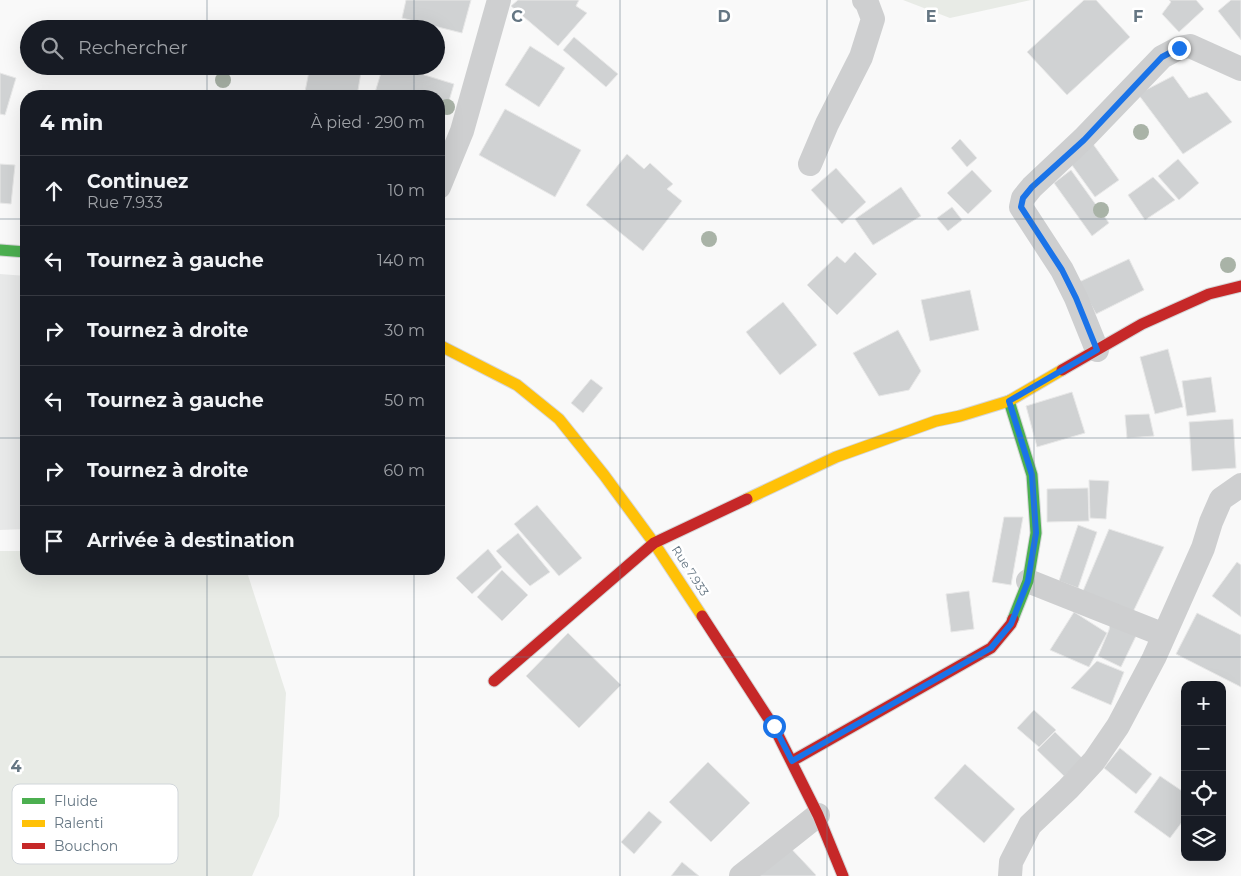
<!DOCTYPE html>
<html lang="fr">
<meta charset="utf-8">
<style>
body{margin:0;font-family:Montserrat,sans-serif;background:#20242c;color:#f1f3f6}
.controls{position:absolute;right:15px;bottom:15px;display:grid;overflow:hidden;border-radius:10px;box-shadow:0 5px 20px #0002}
.controls button{width:45px;height:45px;display:grid;place-items:center;padding:0;border:0;border-bottom:1px solid #363941;background:#171b24;color:#f1f3f6;font:25px sans-serif}
.stop{position:absolute;width:15px;height:15px;margin:-11px;border:4px solid #1a73e8;border-radius:50%;background:#fff}
.stop.end{background:#1a73e8;border-color:#fff;box-shadow:0 1px 5px #0008}
.list{margin:0;padding:0;list-style:none}
h2{display:flex;justify-content:space-between;align-items:center;height:65px;margin:0;padding:0 20px;font-size:21px}
h2 small{font-size:16px;font-weight:400;color:#9ea1a6}
.list li{display:grid;grid-template-columns:32px 1fr auto;gap:15px;align-items:center;box-sizing:border-box;height:70px;padding:0 20px;border-top:1px solid #363941}
.list b{display:block;font-size:19px;white-space:nowrap}
.list p{margin:0;font-size:16px;white-space:nowrap;color:#9ea1a6}
.list em{font-size:16px;font-style:normal;color:#9ea1a6}
.icon{flex:none;width:28px;height:28px;fill:none;stroke:currentColor;stroke-width:2;stroke-linecap:round;stroke-linejoin:round}
.map{position:relative;flex:none;width:1241px;height:876px;overflow:hidden}
.search{position:absolute;background:#171b24;box-shadow:0 5px 20px #0002;left:20px;top:20px;width:425px;height:55px;display:flex;align-items:center;gap:12px;box-sizing:border-box;padding:0 18px;border-radius:28px;color:#9ea1a6;font-size:19px}
.panel{position:absolute;background:#171b24;box-shadow:0 5px 20px #0002;left:20px;top:90px;width:425px;height:485px;border-radius:20px}
.map>svg:first-child{display:block}
</style>
<div class="map">
<svg width="1241" height="876" viewBox="0 0 1241 876">
<rect width="100%" height="100%" fill="#f9f9f9"/>
<path fill="#e8e9e9" d="M0,274L26,276V529L0,530Z"/>
<path fill="#e8ebe6" d="M903,0H1031L950,18Z
M0,551H26V569H246L286,693L279,816L252,876H0Z"/>
<path fill="#d0d2d3" stroke="#e8e8e8" d="M406,0H471L462,33L402,18Z
M518,0H579L576,6L587,13L558,46L511,6Z
M1084,0H1096L1130,37L1067,95L1027,52Z
M1169,0H1196L1204,9L1179,32L1162,14L1171,2Z
M1231,0H1241V40L1218,11Z
M266,21L292,25L291,29H265Z
M574,37L618,74L606,87L563,50Z
M530,46L565,68L539,107L505,85Z
M310,66H362L357,96H325L305,92Z
M383,66H395L454,84L443,121L439,120V96H374Z
M0,73L16,78L5,115L0,114Z
M1173,76L1189,98L1207,92L1232,122L1183,154L1138,94Z
M505,109L581,150L555,197L479,155Z
M960,139L977,158L967,167L951,148Z
M1093,144L1119,180L1095,197L1069,161Z
M627,154L644,169L650,163L673,184L667,189L682,201L643,251L586,205Z
M1178,159L1199,183L1179,200L1158,176Z
M0,164L15,165L11,204L0,203Z
M836,168L866,202L842,224L811,190Z
M972,170L992,191L968,214L947,193Z
M1071,170L1109,223L1092,236L1054,183Z
M1153,177L1175,200L1145,220L1128,195Z
M901,187L921,216L873,245L855,219Z
M952,207L962,220L948,231L937,218Z
M855,252L877,274L837,315L807,285L837,256L845,263Z
M1129,259L1144,290L1096,314L1079,282Z
M970,290L979,330L930,341L921,300Z
M783,302L817,345L780,375L746,332Z
M898,330L921,371L909,390L879,396L853,353Z
M1168,349L1183,407L1155,414L1140,357Z
M1211,377L1216,412L1187,416L1182,381Z
M591,379L603,388L583,413L571,403Z
M1072,392L1085,433L1037,447L1026,406Z
M1149,414L1154,436L1127,438L1125,415Z
M1233,419L1236,468L1192,471L1189,422Z
M1089,480L1109,481L1106,519L1090,518Z
M1088,488L1089,521L1047,522V489Z
M537,505L582,558L559,576L514,524Z
M1004,517H1023L1011,585L992,582Z
M1078,525L1097,532L1078,588L1059,581Z
M1109,529L1164,547L1133,612L1083,591Z
M518,533L550,572L530,586L496,551Z
M488,549L502,567L472,594L456,578Z
M1237,562L1241,565V617L1212,596Z
M502,570L528,595L502,621L477,597Z
M969,591L974,629L951,632L946,594Z
M1074,612L1107,633L1089,667L1050,650Z
M1197,613L1241,635V687L1176,654Z
M1110,624L1136,636L1121,667L1098,656L1109,630Z
M568,633L621,685L579,728L526,676Z
M1097,661L1124,672L1111,705L1071,688Z
M1034,710L1056,730L1039,747L1017,728Z
M1055,732L1082,758L1064,776L1037,750Z
M1120,748L1152,774L1136,794L1104,768Z
M708,762L750,803L711,842L669,802Z
M965,764L1015,809L984,843L934,798Z
M1160,776L1185,793V818L1170,838L1134,812Z
M649,811L662,822L634,854L621,842Z
M784,841L816,875L815,876H760Z
M682,862L699,876H671Z"/>
<g fill="none" stroke-linecap="round" stroke-linejoin="round">
<g stroke="#d5d6d7" stroke-width="13">
<path id="fast" d="M0,250L26,252
M1009,401L1032,475L1036,533L1028,581L1013,619"/>
</g>
<g stroke="#d5d6d7" stroke-width="13">
<path id="slow" d="M439,345L517,385L559,419L604,475L654,543L702,616
M747,499L836,457L936,421L960,416L1009,401L1062,370"/>
</g>
<g stroke="#d5d6d7" stroke-width="13">
<path id="jam" d="M1062,370L1142,324L1209,294L1241,286
M702,616L774,727L818,815L843,876
M494,681L654,543L747,499
M792,761L991,648L1011,624L1013,619"/>
</g>
<path stroke="#cecfd0" stroke-width="24" d="M810,164L827,124L861,57L873,19L867,3L864,0
M439,187L462,131L499,0
M1097,350L1076,298L1062,270L1021,207L1023,198L1032,187L1083,139L1162,57L1179,48L1190,46L1241,69
M1028,581L1164,635
M741,876L818,815
M1010,876L1011,862L1030,825L1068,789L1094,761L1118,726L1154,658L1203,548L1211,522L1221,499L1241,485"/>
<use href="#fast" stroke="#4caf50" stroke-width="11"/>
<use href="#slow" stroke="#ffc107" stroke-width="11"/>
<use href="#jam" stroke="#c62828" stroke-width="11"/>
</g>
<g fill="#a9b3a7">
<circle cx="223" cy="80" r="8"/>
<circle cx="447" cy="107" r="8"/>
<circle cx="1141" cy="132" r="8"/>
<circle cx="1101" cy="210" r="8"/>
<circle cx="709" cy="239" r="8"/>
<circle cx="1228" cy="265" r="8"/>
</g>
<g fill="none" stroke-linecap="round" stroke-linejoin="round">
<path stroke="#1a73e8" stroke-width="6" d="M774,726L792,761L991,648L1011,624L1028,581L1036,533L1032,475L1009,401L1097,350L1076,298L1062,270L1021,207L1023,198L1032,187L1084,140L1162,57L1179,48"/>
</g>
<path fill="none" stroke="#657683" stroke-width="1" stroke-opacity="0.55" d="M207,0V29M414,0V29M620,0V876M827,0V876M1034,0V876M207,66V96M414,66V96M0,219H26M439,219H1241M0,438H26M439,438H1241M207,569V876M414,569V876M0,657H1241"/>
<g text-anchor="middle" stroke-width="5" stroke-linejoin="round" paint-order="stroke">
<g font-size="12" fill="#657683" stroke="#fff">
<text transform="translate(690 571) rotate(57)" y="4">Rue 7.933</text>
</g>
</g>
<rect x="12" y="784" width="166" height="80" rx="8" fill="#fff" stroke="#d1d6da" stroke-width="1"/>
<rect x="22" y="798" width="23" height="6" fill="#4caf50"/>
<rect x="22" y="820" width="23" height="7" fill="#ffc107"/>
<rect x="22" y="843" width="23" height="6" fill="#c62828"/>
<g font-size="14" fill="#657683">
<text x="54" y="806">Fluide</text>
<text x="54" y="828">Ralenti</text>
<text x="54" y="851">Bouchon</text>
</g>
<g font-size="16" text-anchor="middle" font-weight="bold" fill="#657683" stroke="#fff" stroke-width="5" stroke-linejoin="round" paint-order="stroke">
<text x="517" y="22">C</text>
<text x="724" y="22">D</text>
<text x="931" y="22">E</text>
<text x="1138" y="22">F</text>
<text x="16" y="772">4</text>
</g>
</svg>
<div class="controls">
<button>+</button>
<button>−</button>
<button><svg class="icon" aria-label="locate" viewBox="0 0 24 24"><circle cx="12" cy="12" r="6"/><path d="M12 2v4M12 18v4M2 12h4M18 12h4"/></svg></button>
<button><svg class="icon" aria-label="layers" viewBox="0 0 24 24"><path d="M12 4l9 5-9 5-9-5zM3 14l9 5 9-5"/></svg></button>
</div>
<div class="stop" style="left:774px;top:726px"></div>
<div class="stop end" style="left:1179px;top:48px"></div>
<div class="search"><svg class="icon" aria-label="search" viewBox="0 0 24 24"><circle cx="10" cy="10" r="6"/><path d="M15 15l6 6"/></svg>Rechercher</div>
<section class="panel">
<h2>4 min<small>À pied · 290 m</small></h2>
<ul class="list">
<li><svg class="icon" aria-label="ahead" viewBox="0 0 24 24"><path d="M12 20V5M6 11l6-6 6 6"/></svg><div><b>Continuez</b><p>Rue 7.933</p></div><em>10 m</em></li>
<li><svg class="icon" aria-label="left" viewBox="0 0 24 24"><path d="M17 20v-9H6M10 6l-5 5 5 5"/></svg><div><b>Tournez à gauche</b></div><em>140 m</em></li>
<li><svg class="icon" aria-label="right" viewBox="0 0 24 24"><path d="M7 20v-9h11M14 6l5 5-5 5"/></svg><div><b>Tournez à droite</b></div><em>30 m</em></li>
<li><svg class="icon" aria-label="left" viewBox="0 0 24 24"><path d="M17 20v-9H6M10 6l-5 5 5 5"/></svg><div><b>Tournez à gauche</b></div><em>50 m</em></li>
<li><svg class="icon" aria-label="right" viewBox="0 0 24 24"><path d="M7 20v-9h11M14 6l5 5-5 5"/></svg><div><b>Tournez à droite</b></div><em>60 m</em></li>
<li><svg class="icon" aria-label="arrive" viewBox="0 0 24 24"><path d="M6 21V4h12l-3 4 3 4H6"/></svg><div><b>Arrivée à destination</b></div></li>
</ul>
</section>
</div>
